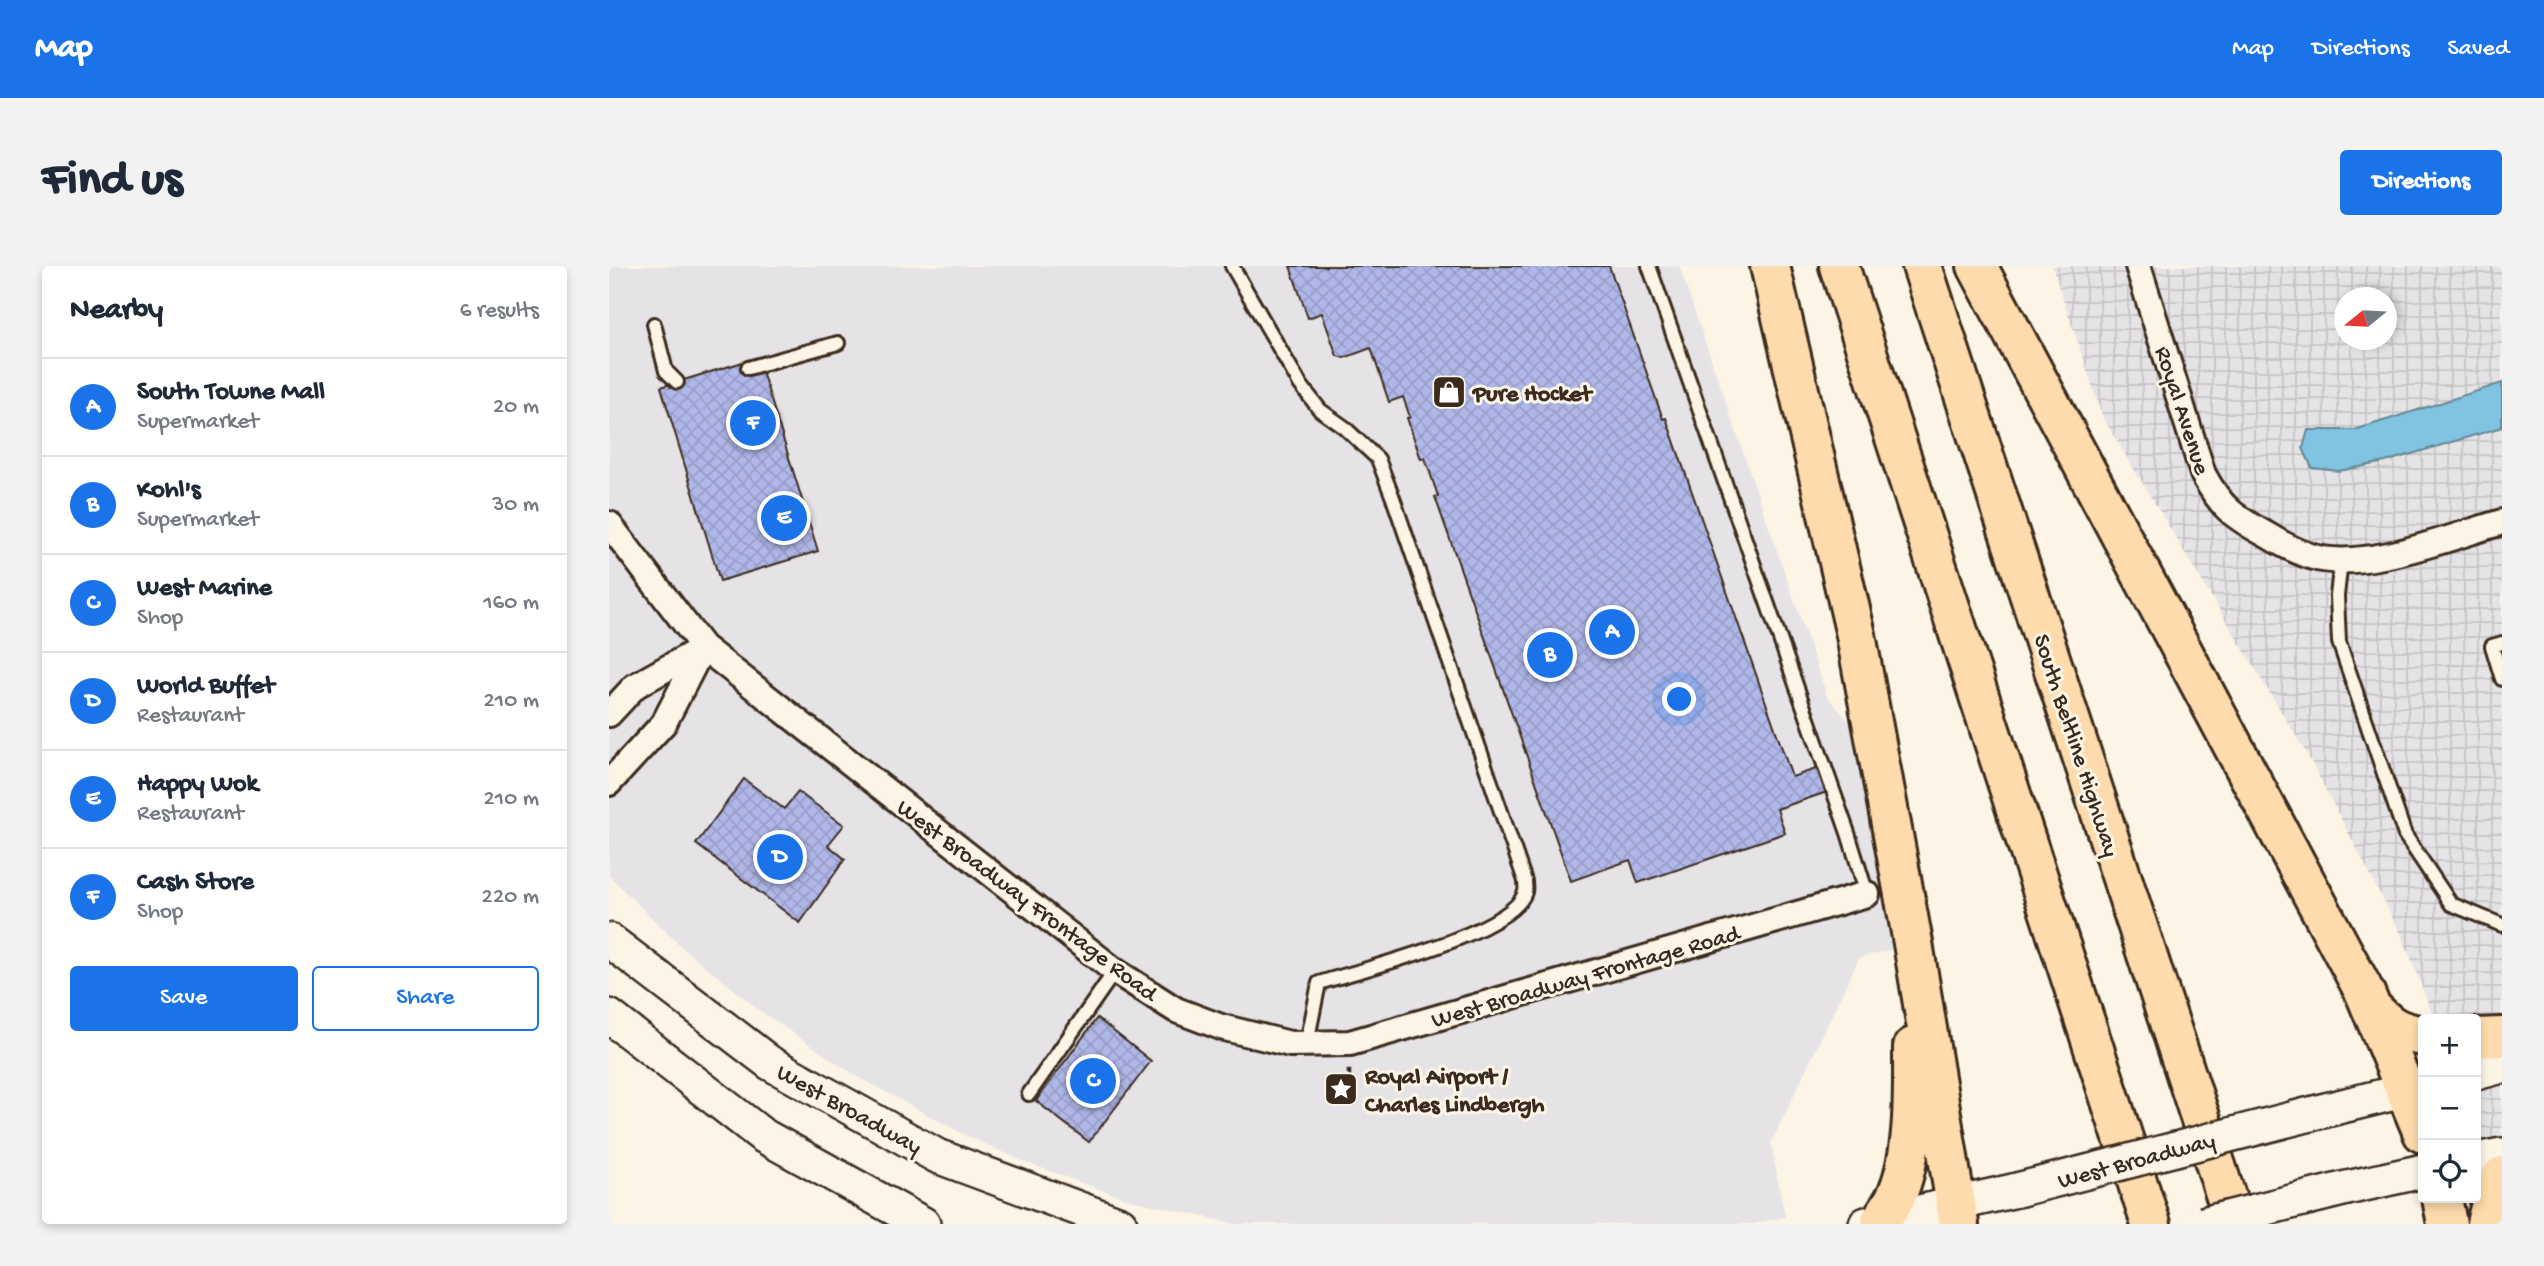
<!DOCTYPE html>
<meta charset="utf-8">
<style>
body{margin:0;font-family:"Gochi Hand",sans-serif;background:#f2f2f3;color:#1f2937}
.controls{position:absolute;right:21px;bottom:21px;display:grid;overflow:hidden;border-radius:7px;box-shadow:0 4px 10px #0003}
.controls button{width:63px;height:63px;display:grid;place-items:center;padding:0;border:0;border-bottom:2px solid #e0e1e3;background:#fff;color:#1f2937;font:35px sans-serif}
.compass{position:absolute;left:1725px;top:21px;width:63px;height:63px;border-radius:50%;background:#fff;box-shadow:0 4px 10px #0003;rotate:252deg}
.you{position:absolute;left:1071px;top:434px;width:24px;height:24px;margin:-18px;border:5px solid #fff;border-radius:50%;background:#1a73e8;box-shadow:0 0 0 10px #1a73e833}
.badge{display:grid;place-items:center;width:46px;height:46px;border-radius:50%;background:#1a73e8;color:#fff;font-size:23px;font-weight:700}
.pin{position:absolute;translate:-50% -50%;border:4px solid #fff;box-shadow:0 2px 7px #0006}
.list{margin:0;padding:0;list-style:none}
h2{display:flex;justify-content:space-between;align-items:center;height:91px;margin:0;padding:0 28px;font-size:30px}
h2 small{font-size:23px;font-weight:400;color:#747a83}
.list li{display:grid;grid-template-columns:46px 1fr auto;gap:21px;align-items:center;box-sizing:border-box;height:98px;padding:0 28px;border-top:2px solid #e0e1e3}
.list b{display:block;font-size:26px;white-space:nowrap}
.list p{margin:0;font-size:23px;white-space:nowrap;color:#747a83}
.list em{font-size:23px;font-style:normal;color:#747a83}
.actions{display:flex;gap:14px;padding:21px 28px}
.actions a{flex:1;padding:16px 0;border:2px solid #1a73e8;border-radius:7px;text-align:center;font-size:24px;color:#1a73e8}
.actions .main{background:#1a73e8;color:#fff}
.icon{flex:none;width:38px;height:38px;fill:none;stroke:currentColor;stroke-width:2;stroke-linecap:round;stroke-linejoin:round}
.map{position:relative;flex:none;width:1893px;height:958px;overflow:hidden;border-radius:7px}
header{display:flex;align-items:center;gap:42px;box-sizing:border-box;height:98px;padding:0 35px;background:#1a73e8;color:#fff}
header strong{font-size:33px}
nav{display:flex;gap:38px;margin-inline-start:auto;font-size:24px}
.intro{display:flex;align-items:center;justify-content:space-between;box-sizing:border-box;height:168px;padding:0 42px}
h1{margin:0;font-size:49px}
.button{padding:18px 32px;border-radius:7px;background:#1a73e8;color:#fff;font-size:24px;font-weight:700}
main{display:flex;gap:42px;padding:0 42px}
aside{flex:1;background:#fff;border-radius:7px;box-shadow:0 4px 10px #0003}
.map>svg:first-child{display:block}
</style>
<header>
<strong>Map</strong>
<nav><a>Map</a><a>Directions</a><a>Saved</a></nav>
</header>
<div class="intro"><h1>Find us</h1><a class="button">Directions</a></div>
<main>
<aside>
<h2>Nearby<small>6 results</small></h2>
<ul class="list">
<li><span class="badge">A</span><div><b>South Towne Mall</b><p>Supermarket</p></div><em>20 m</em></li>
<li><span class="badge">B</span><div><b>Kohl's</b><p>Supermarket</p></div><em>30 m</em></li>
<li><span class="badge">C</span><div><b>West Marine</b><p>Shop</p></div><em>160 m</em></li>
<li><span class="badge">D</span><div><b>World Buffet</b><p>Restaurant</p></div><em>210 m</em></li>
<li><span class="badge">E</span><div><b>Happy Wok</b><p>Restaurant</p></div><em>210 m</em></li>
<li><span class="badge">F</span><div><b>Cash Store</b><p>Shop</p></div><em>220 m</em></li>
</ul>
<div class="actions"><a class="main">Save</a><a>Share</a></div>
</aside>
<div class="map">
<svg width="1893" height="958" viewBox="0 0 1893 958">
<defs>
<pattern id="industrial-grid" width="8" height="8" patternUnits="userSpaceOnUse" patternTransform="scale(1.75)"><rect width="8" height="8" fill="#e5e3e6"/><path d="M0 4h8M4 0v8" fill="none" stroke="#c5c3c5"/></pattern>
<pattern id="building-cross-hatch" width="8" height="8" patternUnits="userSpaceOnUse" patternTransform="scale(1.75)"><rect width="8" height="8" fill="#b0b8e9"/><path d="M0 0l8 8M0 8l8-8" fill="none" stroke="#989ec7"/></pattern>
</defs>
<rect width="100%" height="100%" fill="#fcf5e5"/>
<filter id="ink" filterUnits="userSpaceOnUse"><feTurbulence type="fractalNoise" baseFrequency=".0143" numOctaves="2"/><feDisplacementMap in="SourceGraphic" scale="14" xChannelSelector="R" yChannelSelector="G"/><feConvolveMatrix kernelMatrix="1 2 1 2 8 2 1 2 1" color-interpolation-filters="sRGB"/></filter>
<g filter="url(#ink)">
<path fill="#e5e3e6" d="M0,0H1070L1218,430L1242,458L1286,683L1250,692L1162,877L1176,951L1143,958H626L526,935L481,920L413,895L354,868L247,810L147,742L122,721L78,686L0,610Z"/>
<path fill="url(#industrial-grid)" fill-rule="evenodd" d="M1443,0H1893V927L1867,860V753H1825L1794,672L1698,488L1494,152ZM1736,32H1778V74H1736Z"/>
<path fill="#80c4e1" stroke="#648693" stroke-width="2" d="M1893,117V161L1776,196L1730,205L1703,202L1694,182L1699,164H1746Z"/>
<path fill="url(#building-cross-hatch)" stroke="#3b2a1e" stroke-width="2" d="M681,0H1000L1054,153L1057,152L1183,511L1213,501L1221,525L1168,543L1176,567L1029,617L1021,594L962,615L826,231L829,230L816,192L812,193L798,152L801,151L794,131L780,136L762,82L735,92L728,90L713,47L699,52Z
M137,95L141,109L153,105L209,285L111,315L52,121Z
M135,513L175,543L189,526L235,559L219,579L236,593L191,657L87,578Z
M488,752L542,795L480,876L427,835Z"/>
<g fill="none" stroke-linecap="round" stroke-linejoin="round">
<g stroke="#3b2a1e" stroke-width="18">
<path id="lane" d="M623,0L691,118L711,144L735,161L769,193L784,232L916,615C916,619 917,622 916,626C904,667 751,704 710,717L698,777
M1040,0L1239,567L1258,628
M45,58L57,105L68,116
M139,102L229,77
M1732,294L1728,330L1730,376L1796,569L1842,638L1893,659
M1893,377L1883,380L1893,413
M420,828L506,705"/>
</g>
<g stroke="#3b2a1e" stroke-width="30">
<path id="street" d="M1529,0L1594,208C1612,242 1625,251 1658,269C1671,277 1686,285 1701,290C1753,307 1841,271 1893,256
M0,258L94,381L506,705L567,744L612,761L681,778L741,777L1258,628
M0,448L26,420L94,382
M0,517L55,457L94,381"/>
</g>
<g stroke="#3b2a1e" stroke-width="38">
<path id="secondary" d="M0,674L161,797L328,890L511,958
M0,750L153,869L314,958
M1867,807L1893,800
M1717,844L1814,820
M1867,894L1893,889
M1738,922L1814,905
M1257,958L1408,924"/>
</g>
<g stroke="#3b2a1e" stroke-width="44">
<path id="highway" d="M1161,0L1247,369L1304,677L1350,958
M1230,0L1542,958
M1313,0L1626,958
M1368,0L1756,727L1814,867
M1762,741C1781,761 1787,765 1814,770
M1867,772L1893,771
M1833,932L1838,958
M1272,954C1278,945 1285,936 1289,926C1306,884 1304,826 1304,781
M1877,958L1886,921L1893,910"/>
</g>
<path stroke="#3b2a1e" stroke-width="4.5" stroke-dasharray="5 5" stroke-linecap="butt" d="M734,817L740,808V802"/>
<use href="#lane" stroke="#fcf5e5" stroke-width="12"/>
<use href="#street" stroke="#fcf5e5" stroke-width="24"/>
<use href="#secondary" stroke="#fcf5e5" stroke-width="33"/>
<use href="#highway" stroke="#fedbac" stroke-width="38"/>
<g stroke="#3b2a1e" stroke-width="38" stroke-linecap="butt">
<path id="secondary-bridge" d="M1408,924L1717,844
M1594,958L1738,922"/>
</g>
<use href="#secondary-bridge" stroke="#fcf5e5" stroke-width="33"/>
</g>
</g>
<defs>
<g id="shop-square" transform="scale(1.75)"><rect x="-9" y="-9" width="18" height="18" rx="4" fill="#3b2a1e" stroke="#fcf5e5"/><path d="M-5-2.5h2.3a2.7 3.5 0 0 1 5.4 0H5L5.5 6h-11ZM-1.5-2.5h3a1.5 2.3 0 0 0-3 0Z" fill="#fff"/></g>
<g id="sight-square" transform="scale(1.75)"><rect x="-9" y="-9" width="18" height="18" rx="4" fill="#3b2a1e" stroke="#fcf5e5"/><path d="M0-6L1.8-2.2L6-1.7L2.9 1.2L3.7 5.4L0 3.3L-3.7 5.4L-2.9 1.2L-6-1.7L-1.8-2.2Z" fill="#fff"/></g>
</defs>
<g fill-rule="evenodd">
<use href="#shop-square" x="840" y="126"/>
<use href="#sight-square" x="732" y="823"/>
</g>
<g text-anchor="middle" stroke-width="6" stroke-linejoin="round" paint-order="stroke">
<g font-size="24" font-weight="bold" fill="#3b2a1e" stroke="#fcf5e5" text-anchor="start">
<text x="864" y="134">Pure Hocket</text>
<text x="756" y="817">Royal Airport /<tspan x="756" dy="28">Charles Lindbergh</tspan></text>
</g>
<g font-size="24" fill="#3b2a1e" stroke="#fcf5e5">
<text transform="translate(1575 144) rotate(72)" y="8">Royal Avenue</text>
<text transform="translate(1469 479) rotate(72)" y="8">South Beltline Highway</text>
<text transform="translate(419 633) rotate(37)" y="8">West Broadway Frontage Road</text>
<text transform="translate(976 709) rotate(-16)" y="8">West Broadway Frontage Road</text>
<text transform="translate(241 842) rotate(29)" y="8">West Broadway</text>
<text transform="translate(1527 893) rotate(-15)" y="8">West Broadway</text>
</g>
</g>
</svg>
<div class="controls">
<button>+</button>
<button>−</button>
<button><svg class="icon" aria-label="locate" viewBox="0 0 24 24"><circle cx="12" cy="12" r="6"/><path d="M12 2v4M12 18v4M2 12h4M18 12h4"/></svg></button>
</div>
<svg class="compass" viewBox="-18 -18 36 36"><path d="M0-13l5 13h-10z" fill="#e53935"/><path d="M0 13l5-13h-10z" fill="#747a83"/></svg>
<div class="you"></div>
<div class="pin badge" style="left:1003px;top:366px">A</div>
<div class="pin badge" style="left:941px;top:389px">B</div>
<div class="pin badge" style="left:484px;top:815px">C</div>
<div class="pin badge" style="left:171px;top:591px">D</div>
<div class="pin badge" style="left:175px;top:252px">E</div>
<div class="pin badge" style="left:144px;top:157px">F</div>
</div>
</main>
